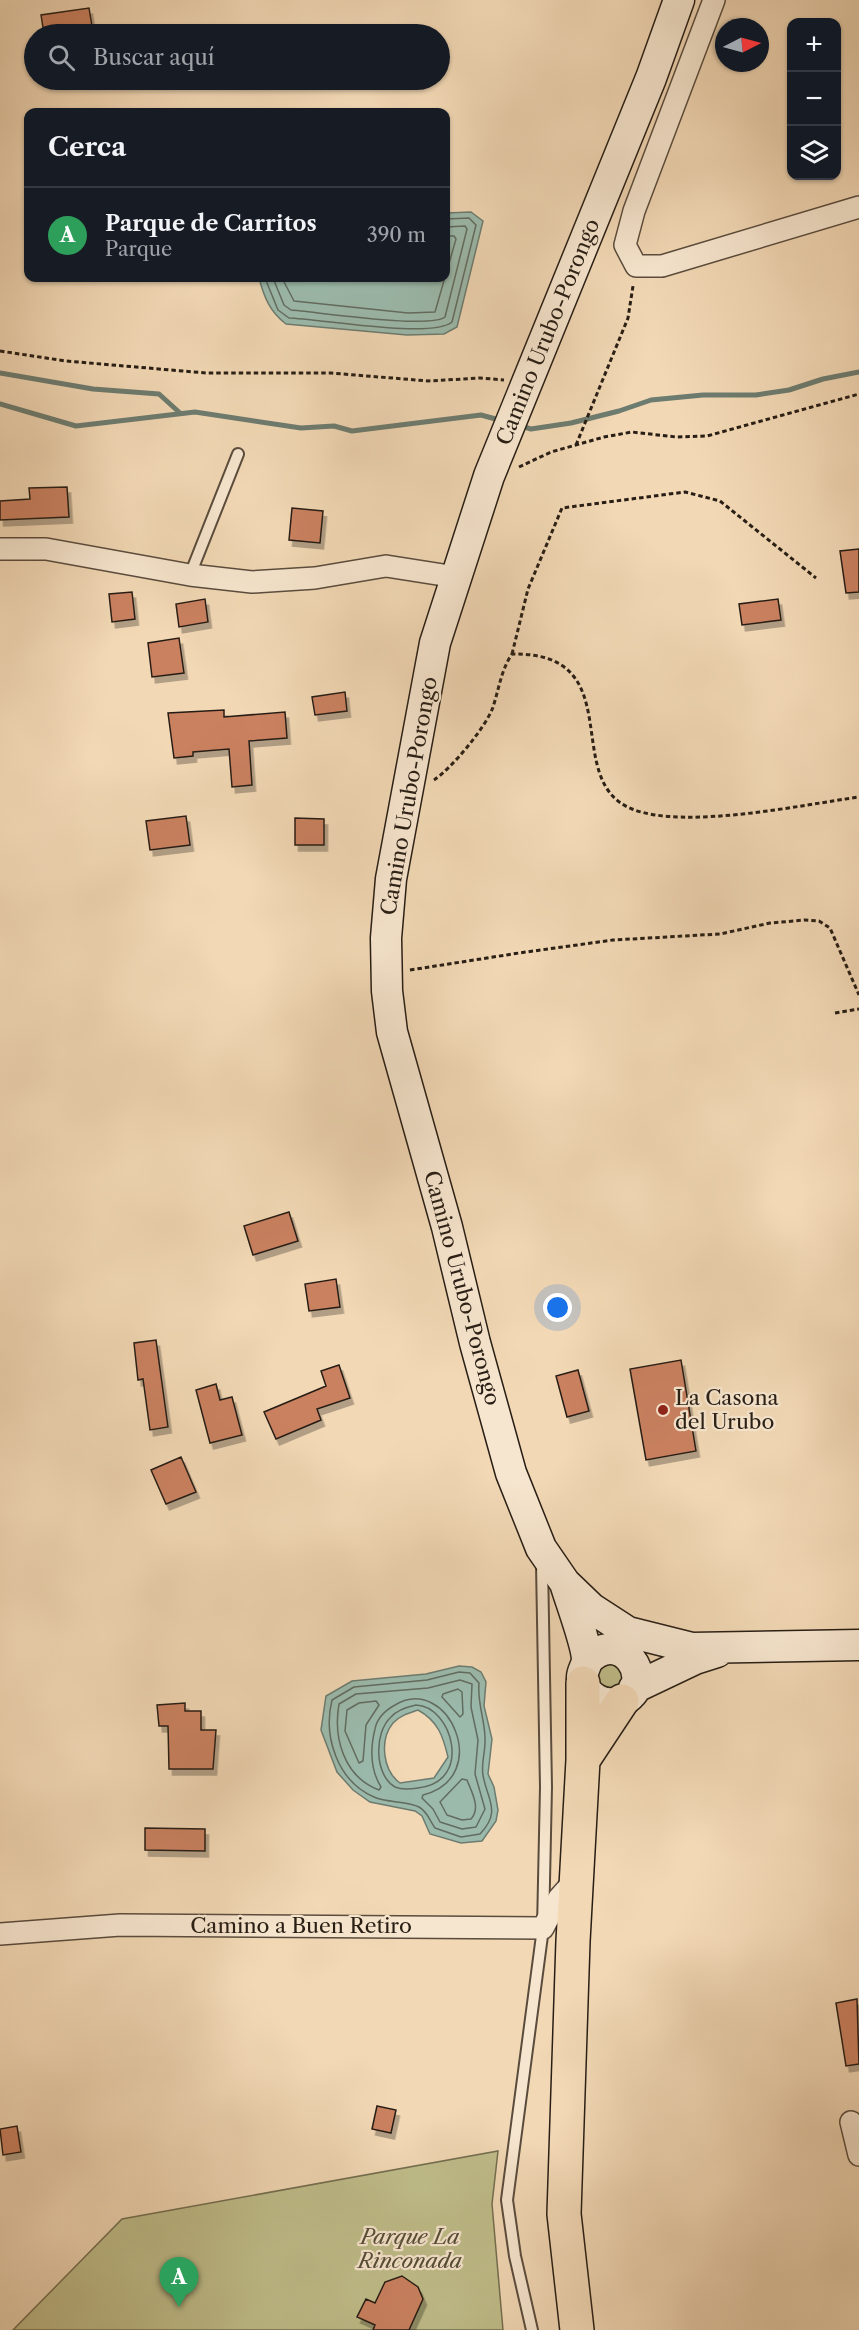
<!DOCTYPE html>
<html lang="es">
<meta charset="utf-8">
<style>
body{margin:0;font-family:"Libre Caslon Text",serif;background:#242831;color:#f1f3f6}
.controls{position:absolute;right:18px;top:18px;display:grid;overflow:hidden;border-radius:12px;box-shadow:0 2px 4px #0004}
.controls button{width:54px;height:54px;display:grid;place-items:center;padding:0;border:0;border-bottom:2px solid #363941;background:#171b24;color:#f1f3f6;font:30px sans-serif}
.compass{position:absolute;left:715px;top:18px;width:54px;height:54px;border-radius:50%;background:#171b24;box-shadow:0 2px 4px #0004;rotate:84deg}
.you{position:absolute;left:558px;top:1308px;width:21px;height:21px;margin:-15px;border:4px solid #fff;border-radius:50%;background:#1a73e8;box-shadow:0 0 0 9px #1a73e833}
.badge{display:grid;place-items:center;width:39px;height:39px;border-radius:50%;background:#d93025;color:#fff;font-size:20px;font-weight:700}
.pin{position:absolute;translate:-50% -50px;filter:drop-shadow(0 2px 3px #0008)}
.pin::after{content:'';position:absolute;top:32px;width:21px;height:18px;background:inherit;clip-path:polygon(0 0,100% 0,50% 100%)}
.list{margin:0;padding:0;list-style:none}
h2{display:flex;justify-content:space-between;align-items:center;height:78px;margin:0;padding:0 24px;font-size:26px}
h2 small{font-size:20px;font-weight:400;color:#9ea1a6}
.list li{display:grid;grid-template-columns:39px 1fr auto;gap:18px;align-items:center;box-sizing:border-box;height:96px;padding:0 24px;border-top:2px solid #363941}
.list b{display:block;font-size:22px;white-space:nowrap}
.list p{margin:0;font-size:20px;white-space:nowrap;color:#9ea1a6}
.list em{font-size:20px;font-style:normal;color:#9ea1a6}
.icon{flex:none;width:33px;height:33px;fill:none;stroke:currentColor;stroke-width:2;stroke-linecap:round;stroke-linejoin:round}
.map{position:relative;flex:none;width:859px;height:2330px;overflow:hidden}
.search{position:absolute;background:#171b24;box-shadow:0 2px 4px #0004;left:24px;top:24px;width:426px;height:66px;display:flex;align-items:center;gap:15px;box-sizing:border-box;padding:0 21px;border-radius:33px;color:#9ea1a6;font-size:22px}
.panel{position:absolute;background:#171b24;box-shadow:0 2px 4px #0004;left:24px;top:108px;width:426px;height:174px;border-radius:12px}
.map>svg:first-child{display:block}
</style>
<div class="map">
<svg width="859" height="2330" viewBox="0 0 859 2330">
<defs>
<filter id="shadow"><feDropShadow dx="3.5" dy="6" stdDeviation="0" flood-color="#0004"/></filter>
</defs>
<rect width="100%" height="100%" fill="#f2d8b5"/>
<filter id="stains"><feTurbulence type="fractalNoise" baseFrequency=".00333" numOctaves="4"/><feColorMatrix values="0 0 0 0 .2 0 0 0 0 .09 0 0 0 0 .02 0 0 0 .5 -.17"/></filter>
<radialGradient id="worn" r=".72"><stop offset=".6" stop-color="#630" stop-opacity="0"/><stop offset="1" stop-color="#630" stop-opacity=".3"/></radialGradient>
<path fill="#bfbd8a" stroke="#746e50" stroke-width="1.5" d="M602,1662L621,1667L622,1682L615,1690L597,1686L596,1668Z
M498,2151L492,2204L503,2330H13L122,2219Z"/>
<path fill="#9bbaac" stroke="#6d7c70" stroke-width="1.5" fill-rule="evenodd" d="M471,212L483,221L457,327L444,334L407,335L286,324C270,312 264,297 259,278H446V213Z
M459,1666L472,1667L481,1672L486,1682L484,1706L492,1739L488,1774L494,1787L498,1810L496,1821L482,1841L461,1843L430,1834L422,1816L415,1811L370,1802L353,1790L337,1772L321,1730L326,1696L352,1681L426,1674ZM418,1710C438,1721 443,1736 448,1757L434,1778L400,1783C383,1771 379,1740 393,1723C399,1716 409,1713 418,1710Z"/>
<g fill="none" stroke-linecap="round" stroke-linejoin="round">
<path stroke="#626c60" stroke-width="1.5" d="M265,278L278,310L289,318C320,319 432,339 452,322L476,225L469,218L446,219
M273,278L284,305L291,310C317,312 430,329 445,317L467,229L465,226L446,227
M282,278L294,301L408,313L435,312L456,239L454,236H446
M459,1672L470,1673L479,1683C477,1705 486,1722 485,1742C485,1753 481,1764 483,1775C487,1800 502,1811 480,1834L461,1837L435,1828C429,1820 428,1812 419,1807C408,1801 387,1803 374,1797C337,1781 323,1736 332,1700L354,1687L427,1680Z
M460,1680L472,1684L471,1707L478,1740L475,1774L485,1809L476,1827L462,1829L440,1822L433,1809L422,1798L423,1795C494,1777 448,1673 395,1705C386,1710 377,1718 375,1729C370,1749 370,1769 381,1787L379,1790C344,1777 333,1738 339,1704L356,1694L428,1688Z
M458,1689L462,1692L463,1714L460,1717L442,1697L443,1694Z
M376,1701L379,1705L366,1725L363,1761L359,1763L345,1731L347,1710L359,1703Z
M416,1705C452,1706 474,1782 418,1788C411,1789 402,1790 395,1787C374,1775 374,1732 391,1717C397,1710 407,1707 416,1705Z
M462,1779L467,1780C472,1793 481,1808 471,1819L462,1820L447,1815L440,1802Z"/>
<path stroke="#6d7c70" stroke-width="5" d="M0,373L93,389L159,394L180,413
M0,404L76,426L195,412L301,428L334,426L352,431L481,415L503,421
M521,426L531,429L571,423L619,411L651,400L703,395H756L789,390L823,379L859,372"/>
</g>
<path fill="#ca8161" stroke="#281e15" stroke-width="1.5" filter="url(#shadow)" d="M89,8L93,32L44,34L41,15Z
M67,487L69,517L0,520V501L30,499L29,488Z
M292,508L323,511L320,543L289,540Z
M859,549V592L846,593L840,551Z
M132,592L135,619L112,622L109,594Z
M205,599L208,622L179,627L176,604Z
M778,599L781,620L742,625L739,604Z
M179,638L184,673L152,677L148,643Z
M345,692L347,711L315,715L312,697Z
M224,710V717L285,712L287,738L249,741L252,785L232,787L229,749L193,752V756L174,758L168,713Z
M186,816L190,845L150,850L146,821Z
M295,818L324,819V845H295Z
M289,1212L298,1241L253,1255L244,1226Z
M336,1279L340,1307L309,1311L305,1284Z
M156,1340L168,1427L150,1430L143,1379L138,1380L134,1343Z
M681,1360L696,1451L646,1460L630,1369Z
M339,1365L350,1398L317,1409L321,1420L276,1439L264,1412L326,1386L321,1371Z
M578,1370L589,1411L567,1417L556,1376Z
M216,1384L220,1400L232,1397L242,1435L210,1443L196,1390Z
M181,1457L196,1492L166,1504L151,1470Z
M185,1703V1711H201V1730H216L213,1769H169L168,1726H159L157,1705Z
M145,1828L205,1829V1851L145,1850Z
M857,1999L859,2064L846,2066L836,2003Z
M377,2106L396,2110L391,2133L372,2129Z
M17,2126L21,2152L3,2155L0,2129Z
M402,2276L418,2287L423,2299L409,2330H373L375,2325L357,2317L366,2299L375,2303L385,2282Z"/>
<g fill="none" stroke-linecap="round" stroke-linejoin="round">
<g stroke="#5a4c3d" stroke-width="14">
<path id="lane" d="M190,575L238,454
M532,2330L515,2256L507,2200L543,1928L546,1787L542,1564"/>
</g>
<g stroke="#5a4c3d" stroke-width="24">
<path id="street" d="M714,0L634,211L625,245L636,266H662L859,207
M0,549H46L190,575L252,582L315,578L386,566L456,577
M0,1934L120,1925L543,1928L559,1898L576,1879
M851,2122L859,2155"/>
</g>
<g stroke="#281e15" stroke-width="33">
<path id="secondary" d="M679,0L651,78L489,476L435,643L391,879L386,938L387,991L392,1032L447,1227L475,1343L511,1473L541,1548L565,1583L591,1608L628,1632L692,1648L859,1645
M565,1583C570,1600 587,1645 587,1660C587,1665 582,1671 582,1677C583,1698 607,1709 624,1700C658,1680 620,1625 587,1661
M634,1688L695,1659L717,1652"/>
</g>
<g stroke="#281e15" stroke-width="36">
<path id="primary" d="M583,1760L622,1701
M577,2330L564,2214L573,1941L583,1760V1683"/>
</g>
<path stroke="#281e15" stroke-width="3" stroke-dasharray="4.5 3" stroke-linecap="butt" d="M0,351L66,361L206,373H331L428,381L480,378L504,380
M576,445L628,318L633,286
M519,467L551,452L604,437L632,432L676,437L707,436L859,394
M512,654L528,589L562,508L685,492L720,501L816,578
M434,780C452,768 486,727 493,707C499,689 501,670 512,654C632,652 559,780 632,809C685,830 801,805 859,797
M410,970L519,953L613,940L720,934L770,923L805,920L819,921L830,928L859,995
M835,1013L859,1009"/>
<use href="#lane" stroke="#f7e6cf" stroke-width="10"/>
<use href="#street" stroke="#f7e6cf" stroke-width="21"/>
<use href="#secondary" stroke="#f7e6cf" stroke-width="30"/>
<use href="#primary" stroke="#f2d8b5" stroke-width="33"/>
</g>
<circle fill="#8f2418" stroke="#f7e6cf" stroke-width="2" cx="663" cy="1410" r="6"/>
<g text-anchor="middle" stroke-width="4.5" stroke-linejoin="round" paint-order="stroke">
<g font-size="21" fill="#281e15" stroke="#f7e6cf">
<text transform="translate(548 332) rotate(-68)" y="7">Camino Urubo-Porongo</text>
<text transform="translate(409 796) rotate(-80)" y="7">Camino Urubo-Porongo</text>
<text transform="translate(462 1288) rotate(75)" y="7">Camino Urubo-Porongo</text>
<text x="301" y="1933">Camino a Buen Retiro</text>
</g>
<g font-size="21" fill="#281e15" stroke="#f7e6cf" text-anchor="start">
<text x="675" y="1405">La Casona<tspan x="675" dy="24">del Urubo</tspan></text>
</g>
<g font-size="21" font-style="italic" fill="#554e38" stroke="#f7e6cf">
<text x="410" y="2244">Parque La<tspan x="410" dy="24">Rinconada</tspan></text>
</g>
</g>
<rect width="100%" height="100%" filter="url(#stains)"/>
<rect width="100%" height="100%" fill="url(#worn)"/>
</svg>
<div class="controls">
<button>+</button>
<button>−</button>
<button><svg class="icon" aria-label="layers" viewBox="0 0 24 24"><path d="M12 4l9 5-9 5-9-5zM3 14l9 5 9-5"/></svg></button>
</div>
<svg class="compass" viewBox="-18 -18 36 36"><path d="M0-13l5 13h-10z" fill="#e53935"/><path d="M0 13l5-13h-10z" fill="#9ea1a6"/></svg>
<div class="you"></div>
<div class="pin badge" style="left:179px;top:2307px;background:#2e9e5b">A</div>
<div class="search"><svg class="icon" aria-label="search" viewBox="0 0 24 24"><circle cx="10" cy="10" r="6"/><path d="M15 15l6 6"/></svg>Buscar aquí</div>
<section class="panel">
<h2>Cerca<small></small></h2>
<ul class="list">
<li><span class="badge" style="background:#2e9e5b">A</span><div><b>Parque de Carritos</b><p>Parque</p></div><em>390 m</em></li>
</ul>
</section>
</div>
